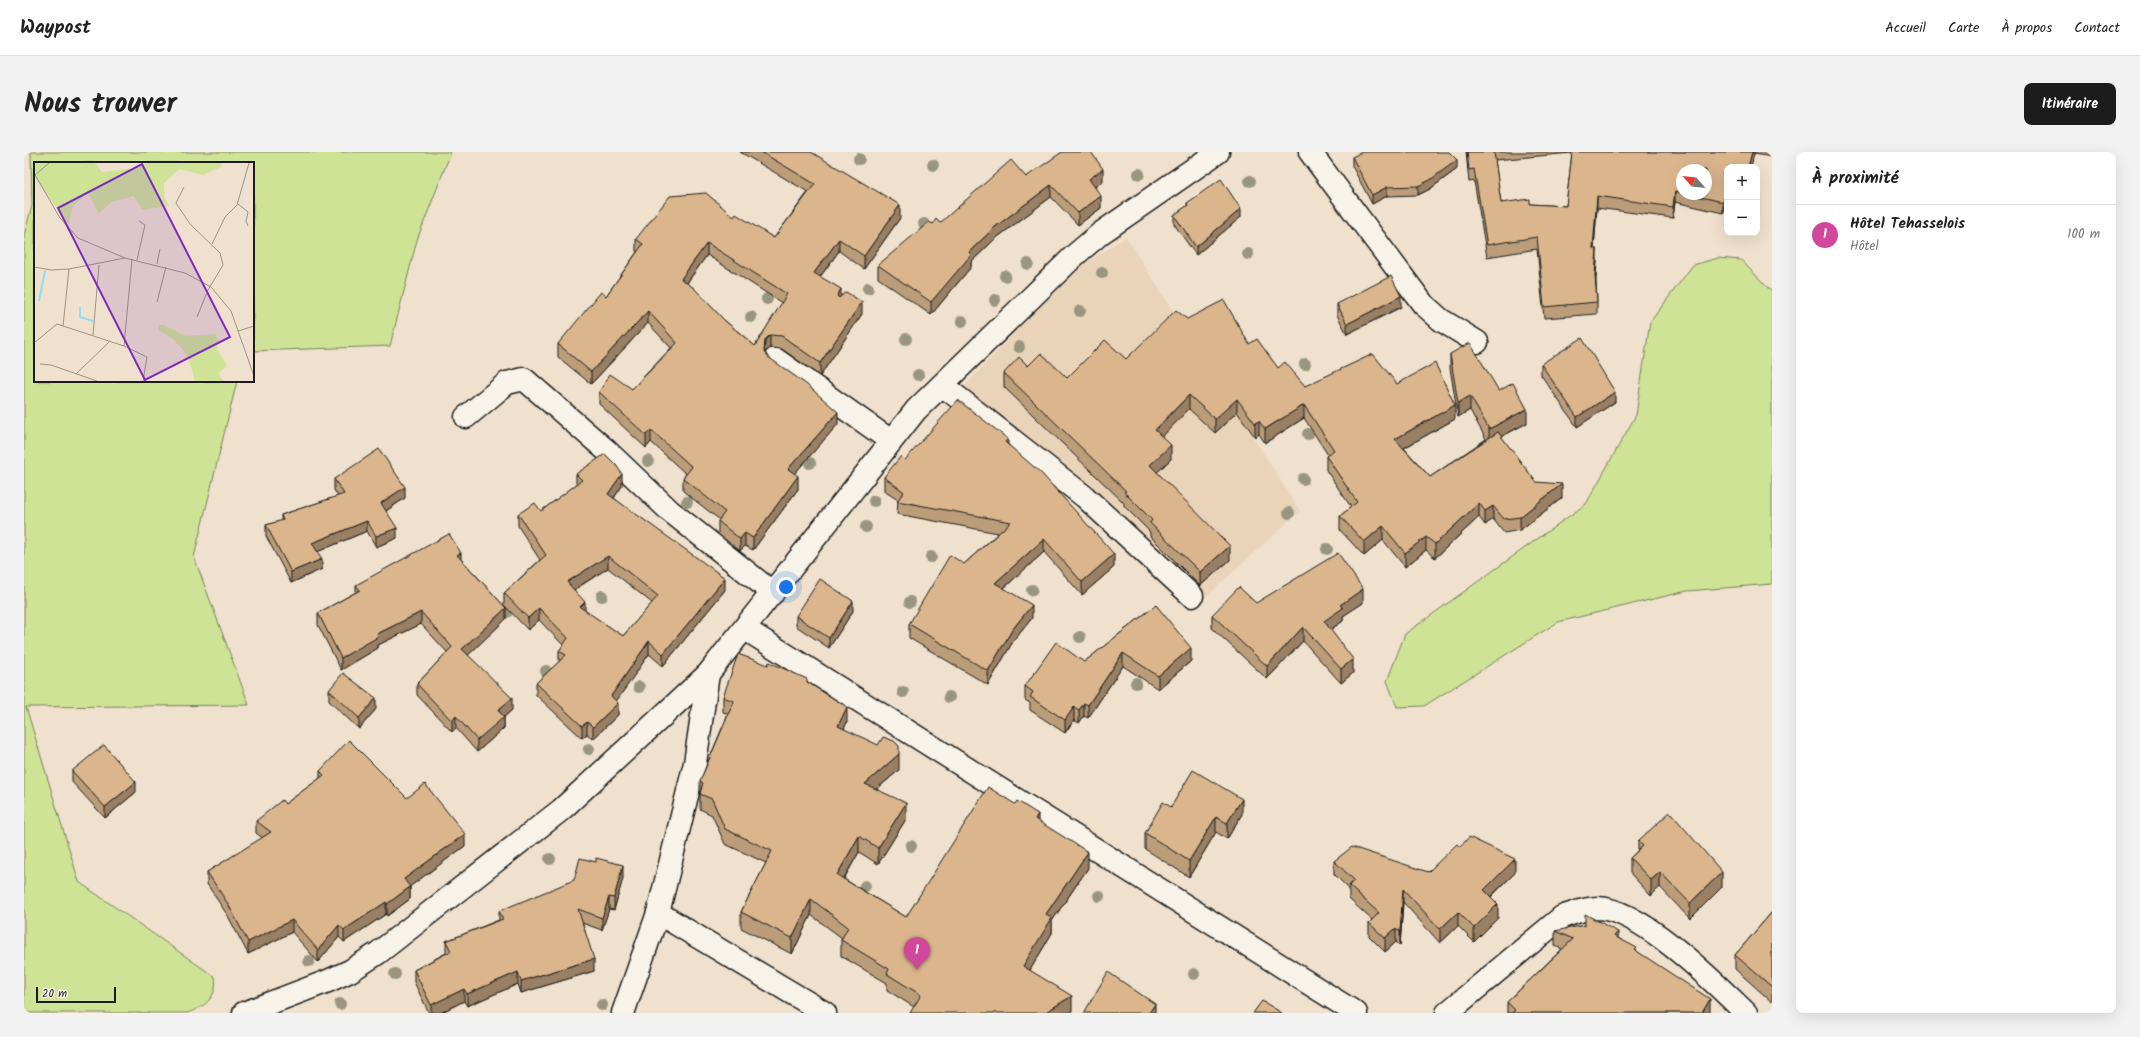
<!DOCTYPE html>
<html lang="fr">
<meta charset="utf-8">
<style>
body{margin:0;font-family:Kalam,sans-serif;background:#f2f2f2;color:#222}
.controls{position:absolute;right:12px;top:12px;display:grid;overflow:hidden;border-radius:8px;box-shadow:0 4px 16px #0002}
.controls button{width:36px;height:36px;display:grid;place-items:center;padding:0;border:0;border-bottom:1px solid #e0e0e0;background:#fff;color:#222;font:20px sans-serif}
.compass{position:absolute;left:1652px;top:12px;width:36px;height:36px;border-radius:50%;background:#fff;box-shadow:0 4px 16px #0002;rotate:297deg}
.scale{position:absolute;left:12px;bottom:10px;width:80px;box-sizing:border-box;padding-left:4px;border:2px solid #1c1c1c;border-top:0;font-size:11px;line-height:14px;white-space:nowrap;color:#1c1c1c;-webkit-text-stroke:3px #f7f3e8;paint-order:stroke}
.you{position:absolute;left:762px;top:435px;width:14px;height:14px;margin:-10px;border:3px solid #fff;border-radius:50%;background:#1a73e8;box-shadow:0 0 0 6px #1a73e833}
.badge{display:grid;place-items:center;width:26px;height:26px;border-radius:50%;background:#1c1c1c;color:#fff;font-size:13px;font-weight:700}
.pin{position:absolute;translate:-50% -33px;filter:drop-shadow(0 1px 2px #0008)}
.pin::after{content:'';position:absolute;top:21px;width:14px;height:12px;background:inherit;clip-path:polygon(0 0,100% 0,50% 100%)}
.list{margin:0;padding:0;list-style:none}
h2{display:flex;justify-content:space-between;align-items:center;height:52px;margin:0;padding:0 16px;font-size:17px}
h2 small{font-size:13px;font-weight:400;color:#767676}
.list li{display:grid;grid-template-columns:26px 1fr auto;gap:12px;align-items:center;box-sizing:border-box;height:60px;padding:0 16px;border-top:1px solid #e0e0e0}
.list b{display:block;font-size:15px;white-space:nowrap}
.list p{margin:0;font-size:13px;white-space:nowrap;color:#767676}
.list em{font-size:13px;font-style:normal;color:#767676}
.map{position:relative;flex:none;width:1748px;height:861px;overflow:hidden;border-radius:8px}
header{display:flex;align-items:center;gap:24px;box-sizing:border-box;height:56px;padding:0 20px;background:#fff;border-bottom:1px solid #e0e0e0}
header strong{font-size:19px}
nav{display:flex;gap:22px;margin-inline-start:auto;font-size:14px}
.intro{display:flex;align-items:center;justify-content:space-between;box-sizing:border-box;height:96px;padding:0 24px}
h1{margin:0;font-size:28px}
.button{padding:10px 18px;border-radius:8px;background:#1c1c1c;color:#fff;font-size:14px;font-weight:700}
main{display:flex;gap:24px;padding:0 24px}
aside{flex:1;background:#fff;border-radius:8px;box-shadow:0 4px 16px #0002}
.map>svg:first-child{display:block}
</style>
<header>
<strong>Waypost</strong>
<nav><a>Accueil</a><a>Carte</a><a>À propos</a><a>Contact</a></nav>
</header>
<div class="intro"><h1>Nous trouver</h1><a class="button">Itinéraire</a></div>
<main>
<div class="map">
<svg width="1748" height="861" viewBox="0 0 1748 861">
<rect width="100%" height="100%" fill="#efe1cd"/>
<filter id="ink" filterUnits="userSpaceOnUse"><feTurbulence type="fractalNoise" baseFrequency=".025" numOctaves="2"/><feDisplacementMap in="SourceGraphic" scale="8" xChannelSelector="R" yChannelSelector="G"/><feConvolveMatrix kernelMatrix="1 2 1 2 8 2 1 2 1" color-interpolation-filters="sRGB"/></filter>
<g filter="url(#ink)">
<path fill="#e9d4ba" d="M1102,85L1276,359L1176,450L938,237L1009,161L1058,114Z"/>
<path fill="#cfe397" stroke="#76805a" d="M7,0H427L393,88L366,194L229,199V11H11V229H213L170,405L225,553L2,555L55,730L191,825C194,845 181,855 163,861H0V83L8,54Z
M1694,106L1717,108L1748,140V432L1663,439L1534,470L1400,554L1373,555L1363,529L1381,482L1562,352L1612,263L1626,170L1669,113Z"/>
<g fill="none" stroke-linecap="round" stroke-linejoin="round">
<g stroke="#1c1c1c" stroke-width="25">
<path id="minor" d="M1286,0L1399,152L1417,168L1453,190
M751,207L867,289
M918,233L1061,345L1168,444
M442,265L483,231L500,227L582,298L646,359L749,441
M721,477L1332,861
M634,761L801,861
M1423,861L1538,765C1550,761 1561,756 1574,756C1617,757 1691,831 1722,861"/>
</g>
<g stroke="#1c1c1c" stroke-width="25">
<path id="tertiary" d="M599,861L634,761L671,611L684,522"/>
</g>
<g stroke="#1c1c1c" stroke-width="25">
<path id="secondary" d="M220,861L304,829L326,819L354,801L537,658L684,522L892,258L1051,103L1077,81L1194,0"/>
</g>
<use href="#minor" stroke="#f7f3e8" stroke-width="22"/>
<use href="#tertiary" stroke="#f7f3e8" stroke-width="22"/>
<use href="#secondary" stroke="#f7f3e8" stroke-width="22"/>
</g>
<g fill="#999680">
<circle cx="835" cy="7" r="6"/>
<circle cx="909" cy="13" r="6"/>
<circle cx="1115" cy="22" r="6"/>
<circle cx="1226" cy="29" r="6"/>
<circle cx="900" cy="72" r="6"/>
<circle cx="1224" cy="102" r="6"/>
<circle cx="1004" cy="112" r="6"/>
<circle cx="1078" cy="121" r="6"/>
<circle cx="981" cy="124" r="6"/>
<circle cx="844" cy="136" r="6"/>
<circle cx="743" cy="147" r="6"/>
<circle cx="971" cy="148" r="6"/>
<circle cx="1056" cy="159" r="6"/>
<circle cx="727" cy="165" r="6"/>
<circle cx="938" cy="169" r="6"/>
<circle cx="882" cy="187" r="6"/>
<circle cx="995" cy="195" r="6"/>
<circle cx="1281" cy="212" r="6"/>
<circle cx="894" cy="223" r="6"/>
<circle cx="1284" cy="282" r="6"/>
<circle cx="624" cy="309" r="6"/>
<circle cx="786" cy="311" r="6"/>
<circle cx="1279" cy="327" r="6"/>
<circle cx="850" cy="349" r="6"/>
<circle cx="663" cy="350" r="6"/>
<circle cx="1265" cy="361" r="6"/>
<circle cx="842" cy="375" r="6"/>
<circle cx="1303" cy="397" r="6"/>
<circle cx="907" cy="405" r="6"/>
<circle cx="1008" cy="438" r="6"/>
<circle cx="578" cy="444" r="6"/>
<circle cx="886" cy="450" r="6"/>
<circle cx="483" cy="460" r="6"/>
<circle cx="1056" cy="485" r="6"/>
<circle cx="522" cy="519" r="6"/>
<circle cx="1112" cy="531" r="6"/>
<circle cx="615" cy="535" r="6"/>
<circle cx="879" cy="540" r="6"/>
<circle cx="925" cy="545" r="6"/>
<circle cx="565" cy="597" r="6"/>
<circle cx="887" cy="694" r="6"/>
<circle cx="526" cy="707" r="6"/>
<circle cx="841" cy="734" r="6"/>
<circle cx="1075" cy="744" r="6"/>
<circle cx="285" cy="809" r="6"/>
<circle cx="371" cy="822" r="6"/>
<circle cx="1170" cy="822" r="6"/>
<circle cx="316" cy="852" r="6"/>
<circle cx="578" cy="853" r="6"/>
</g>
<path fill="#bc9d79" stroke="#1c1c1c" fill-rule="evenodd" d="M716,0H787L876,66L840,117L815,99L796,125L838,162L796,224L758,197L746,196L741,200L744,205L814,272L770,322L774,337L729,398L721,394L716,399L694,382V369L696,368L659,339V326L662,322L627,290L622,296L575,252V240L608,237L647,196L624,171L567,232L534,205V192L582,144L613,100L612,99V87L710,65L750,86L784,40ZM683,103L758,151L731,194L700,168L663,131Z
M1442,0H1748V5L1730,2L1703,15V59L1700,58L1699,61L1651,50L1649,66L1573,56L1570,97L1573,108L1572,128L1573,150V162L1520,166L1513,97L1463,105L1450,29L1445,30ZM1548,1L1542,54L1506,52L1477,51L1471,8ZM1658,18L1682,42H1658Z
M1328,5L1433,17L1406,37L1394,43L1363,44L1348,52L1328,14Z
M1002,25L1079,29L1071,35L1077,56L1054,73L1027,45L971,87L947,110V115L907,163L854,126V113L909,72L916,71Z
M1163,51L1217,65L1172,103L1150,72V63L1163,54Z
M1313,152L1377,155L1323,182L1313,163Z
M1163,167L1225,192L1254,216L1281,234L1373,232L1431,267L1380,296L1406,325L1462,287L1446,258L1434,265L1426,216V202L1475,239L1503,271L1477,285L1512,330L1538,346L1496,378L1480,381L1469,367L1461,373L1455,365L1411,406L1402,398L1381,415L1359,388L1340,404L1316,378V364L1327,355L1302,318V304L1304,303L1280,266L1241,291L1235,282L1231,285L1213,260L1191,281L1165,257L1138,284L1147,307L1133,320L1206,408L1176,434L1126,384V380L1100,354V351L980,235V221L1004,214L1043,226L1102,207Z
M1517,212L1591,250L1553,275L1517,223Z
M984,292L1090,415L1058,443L1020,400L980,436L1008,466L988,491L964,533L885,486V472L940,412L974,381L873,362L874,348L860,339V325L881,308Z
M552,322L598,334L590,346L701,438L639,514L625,502L592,549L594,563L569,587L563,582L558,586L512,543V531L535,510V499L539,493L515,468L504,478L481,454L482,467L444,503L488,558L480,565V576L453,600L432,576L428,580L393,543V532L423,500L397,472L354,493V496L317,518L294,473V461L332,440V433L437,407L480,454V441L516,408L494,374V362L517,359L552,333ZM584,416L628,451L599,484L561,459L550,438Z
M310,327L381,346L362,359L373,386L352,395L343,379L293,400L298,417L267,431L242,384V373L257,369V363L314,344L310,338Z
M1232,451H1339L1319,464V469L1306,478L1329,521L1317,531L1279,489L1243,527L1188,476V463Z
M1132,453L1167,509L1134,537L1099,514L1064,566L1060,564L1055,571L1050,568L1041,581L1006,558V551L1001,548V534L1060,510Z
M829,459L805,496L772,474V464Z
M783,530L823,570L820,577L875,618L853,637L882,667L854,712L835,700L820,727L882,765L1014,669L1064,716L1028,769V781L1006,818L1048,859L890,855L863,838V831L817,804V788L818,786L787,763L768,802L717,776V760L742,711L701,692L688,663L676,657V629L704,562L699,560V545Z
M305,538L352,557L335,577L305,549Z
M48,619L112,640L81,666L48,630Z
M296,619L383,646L441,694L386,734V747L363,764L362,762L320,790L315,785L294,810L268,780L224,802L204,764L183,732V720L239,686L232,681V669L261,652L296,626Z
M1147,655L1218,662L1203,687L1192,680L1165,725L1121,697V681Z
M1614,689L1698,735L1666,767L1636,735L1627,744L1606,721V706L1614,698Z
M1436,695L1491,721L1467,745L1474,766L1450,790L1434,774L1416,791L1379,750L1376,794L1372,790L1361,800L1345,784V771L1348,768L1325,747V737L1310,722V709L1404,720Z
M599,726L590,758L585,757L578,778L558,771L570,819L497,841L494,832L443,854L440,849L416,861H405L390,830V818L422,801V789L475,768V759Z
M1748,760V850L1711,817V803Z
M1531,779L1594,786L1613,799L1686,861H1483V850L1538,797L1531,794Z"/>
<path fill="#997f63" stroke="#1c1c1c" d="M1728,0H1730V2L1727,15H1724Z
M1433,8V17L1406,37L1394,43V34Z
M1079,17V29L1065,39V27Z
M1027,33V45L971,87L947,110V115L907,163V150L945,100L971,75Z
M1363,35V44L1348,52V43Z
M1651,39V50L1649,66V55Z
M1077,44V56L1054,73V61Z
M1573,44V56L1569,108V97Z
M1700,46V58L1699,61V50Z
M876,53V66L840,117V104Z
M1217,57V65L1172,103V95Z
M815,87V99L790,133V121Z
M683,91V103L657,139V127Z
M1573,97V108L1571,135V123Z
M817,137V150L813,144Z
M1377,144V155L1323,182V172Z
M838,150V162L796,224V211Z
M624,159V171L567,232V220Z
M746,183V196L741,200L740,212V200L741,188Z
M1591,240V250L1553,275V265Z
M1165,243V257L1131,292V278Z
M1446,244V258L1434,265V251Z
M1213,247V260L1191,281V267Z
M1280,253V266L1241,291V277Z
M1431,253V267L1371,301V287Z
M1503,257V271L1465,291V277Z
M814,260V272L764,329V317Z
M1235,269V282L1231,285V271Z
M627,278V290L622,296V283Z
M984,287V301L981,290Z
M1147,293V307L1126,327V313Z
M598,322V334L584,354V342Z
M774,324V337L729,398V386Z
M1538,332V346L1496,378V365Z
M381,335V346L357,362V351Z
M1455,351V365L1411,406V392Z
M1469,354V367L1461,373V359Z
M343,369V379L288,402V391Z
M1359,374V388L1340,404V390Z
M373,376V386L352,395V384Z
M721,381V394L716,399V387Z
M1402,385V398L1381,415V401Z
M1020,387V400L971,444V431Z
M1206,394V408L1176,434V420Z
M437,401V412L433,403Z
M1090,402V415L1058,443V430Z
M584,404V416L543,442V430Z
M298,407V417L267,431V420Z
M701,426V438L639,514V502Z
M1339,437V451L1319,464V469L1300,482V469L1316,453Z
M829,449V459L805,496V486Z
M561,450V463L556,455Z
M1008,453V466L988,491L964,533V519L988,478Z
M482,456V467L438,509V497Z
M515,456V468L504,478V466Z
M397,460V472L354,493V496L317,518V506L353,482Z
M1279,475V489L1243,527V514Z
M625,489V502L587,557V544Z
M1167,496V509L1134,537V524Z
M1099,501V514L1064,566V553Z
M1329,507V521L1317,531V517Z
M352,546V557L335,577V566Z
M488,546V558L480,565V576L453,600V588L474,558Z
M594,551V563L569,587V575Z
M1060,551V564L1055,571V558Z
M823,555V570L814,590V574Z
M1050,555V568L1041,581V568Z
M432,564V576L428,580V569Z
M563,570V582L558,586V574Z
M875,602V618L841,647V632Z
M112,630V640L81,666V655Z
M1218,647V662L1203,687V671Z
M882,651V667L854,712V696Z
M1014,662V678L1011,667Z
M1192,665V680L1165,725V709Z
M441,682V694L380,739V727Z
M835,684V700L813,738V723Z
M1064,700V716L1028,769V781L999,830V814L1022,762Z
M1491,707V721L1460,751V738Z
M599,713V726L590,758V746Z
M1636,720V735L1627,744V728Z
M1698,720V735L1666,767V751Z
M386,735V747L363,764V752Z
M1379,737V750L1376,794V780Z
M585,745V757L578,778V766Z
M787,747V763L768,802V786Z
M362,750V762L320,790V778Z
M1474,752V766L1450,790V776Z
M1434,760V774L1416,791V777Z
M268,768V780L224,802V790Z
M315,773V785L294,810V798Z
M1372,776V790L1361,800V786Z
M1594,780V796L1590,784Z
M570,807V819L497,841V829Z
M494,820V832L443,854V842Z
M440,837V849L416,861H407V853Z
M1048,844V859L1045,861H1020Z
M1686,847V861H1678Z
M1131,852V861H1125Z"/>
<path fill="#dbb68d" stroke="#1c1c1c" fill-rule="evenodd" d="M737,0H787L876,53L840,104L815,87L790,121L817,137L813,144L815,146L822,140L838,150L796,211L758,184L746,183L741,188L740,200L744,205L782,232L814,260L764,317L774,324L729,386L721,381L716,387L694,369L701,360L659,326L668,315L627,278L622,283L575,240L586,222L608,237L653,191L624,159L567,220L534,192L577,140L582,144L619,92L612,87L646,44L682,41L710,65L712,62L750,86L791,32ZM683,91L763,142L731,194L700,168L670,136L657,127Z
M1038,0H1067L1079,17L1065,27L1077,44L1054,61L1027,33L971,75L945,100L947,103L907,150L854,113L905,70L909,72L912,67L916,71L987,8L1002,25Z
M1338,0H1425L1433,8L1406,28L1394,34L1363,35L1348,43L1328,5Z
M1443,0H1470L1477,51L1506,47V52L1542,54L1548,0H1728L1724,15H1703V47L1700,46L1699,50L1664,42H1682V18H1658V41L1651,39L1649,55L1573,44L1569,97H1573L1571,123L1573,150L1520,155L1513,85L1463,93L1450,17L1445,18Z
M1197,27L1217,57L1172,95L1150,63L1164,53L1163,51Z
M1367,124L1377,144L1323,172L1313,152Z
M1200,148L1225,192L1233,187L1254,216L1261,210L1281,234L1349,202L1373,232L1411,211L1431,253L1371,287L1406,325L1474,280L1512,330L1538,332L1496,365L1480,367L1469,354L1461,359L1455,351L1411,392L1402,385L1381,401L1359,374L1340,390L1316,364L1333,350L1302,304L1310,298L1280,253L1241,277L1235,269L1231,271L1213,247L1191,267L1165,243L1131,278L1147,293L1126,313L1206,394L1176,420L1126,371L1128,368L1100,340L1102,339L980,221L995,205L1004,214L1017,201L1043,226L1081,188L1102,207L1152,158L1163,167Z
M1558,186L1591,240L1553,265L1517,212Z
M1446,191L1475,239L1489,231L1503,257L1465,277L1446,244L1434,251L1426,202Z
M934,248L984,287L981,290L1017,321L1090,402L1058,430L1020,387L971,431L1008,453L988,478L964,519L885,472L926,403L940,412L987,370L873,349L880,340L860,325L877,304L881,308Z
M355,297L381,335L357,351L373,376L352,384L343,369L288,391L298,407L267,420L242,373L259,368L257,363L320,342L310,327Z
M581,302L592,313L598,322L584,342L701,426L639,502L625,489L587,544L594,551L569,575L563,570L558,574L512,531L542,503L535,499L544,486L515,456L504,466L480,441L522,403L494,362L511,351L517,359L558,328L552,322ZM584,404L634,444L599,484L556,455L561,450L543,430Z
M425,382L437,401L433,403L482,456L438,497L488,546L474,558L480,565L453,588L432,564L428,569L393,532L428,495L397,460L353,482L354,485L317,506L294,461L336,438L332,433Z
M1314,401L1339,437L1316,453L1319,456L1300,469L1329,507L1317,517L1279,475L1243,514L1188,463L1215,435L1232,451Z
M796,427L829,449L805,486L772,464Z
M1132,453L1167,496L1134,524L1099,501L1064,553L1060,551L1055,558L1050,555L1041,568L1006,545L1009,540L1001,534L1032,490L1060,510Z
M714,502L744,513L745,510L783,527V530L823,555L814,574L854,593L859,585L870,589L875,594V602L841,632L882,651L854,696L835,684L813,723L882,765L964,635L991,652L993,649L1014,662L1011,667L1064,700L1022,762L1028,766L999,814L1048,844L1020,861H886L897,843L863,822L865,817L817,788L824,775L787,747L768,786L717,760L748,699L701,677L688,647L676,642L679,631L676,629L710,549L699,545Z
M319,521L352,546L335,566L305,538Z
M325,588L383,646L401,632L441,682L380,727L386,735L363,752L362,750L320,778L315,773L294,798L268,768L224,790L204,752L183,720L247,680L232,669L258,648L261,652L300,623L296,619Z
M80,593L112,630L81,655L48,619Z
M1169,618L1218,647L1203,671L1192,665L1165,709L1121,681L1139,650L1147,655Z
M1646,660L1698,720L1666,751L1636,720L1627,728L1606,706L1619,694L1614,689Z
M1445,685L1491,707L1460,738L1474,752L1450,776L1434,760L1416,777L1379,737L1376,780L1372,776L1361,786L1345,771L1355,761L1325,734L1330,728L1310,709L1328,695L1404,720L1433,692L1436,695Z
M556,706L572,710V706L599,713L590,746L585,745L578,766L554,757L570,807L497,829L494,820L443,842L440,837L407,853L390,818L427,799L422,789L479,767L475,759L550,728Z
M1748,760V835L1711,803Z
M1561,762L1594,780L1590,784L1613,796L1611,798L1686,847L1678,861H1488L1491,858L1483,850L1549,787L1531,779L1561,773Z
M1084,820L1131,852L1125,861H1060Z
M1238,849L1258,861H1229Z"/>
</g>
<g transform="translate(10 10)">
<rect width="220" height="220" fill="#efe1cd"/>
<path d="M0,1H61L68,10L103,6L113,1H188L187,5L169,13L145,7L130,21V34L135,44L108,48L100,34L77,40L65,52L54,31L39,44L35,63L0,15ZM125,163H130L152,174L181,172L184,177L183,187L193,203L184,212L190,219H161L155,198L149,188L139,177L124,168Z" fill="#cfe397"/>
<path fill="none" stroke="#94dbf5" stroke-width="2" d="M5,139L11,109M46,145V155L59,159"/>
<path fill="none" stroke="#9b9286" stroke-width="1" d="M0,11L26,56L44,76L91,96L151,111L177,125L197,149L220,214M1,13L15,1M150,25L142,41L156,62L186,91L189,103L174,128L163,155M204,42L214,50L212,59L214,64M178,82L191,55L203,43L215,1M103,98L111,63L105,59M123,102L126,87M0,105L17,108L35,107L91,96M123,140L132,105M29,164L35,107M204,169L220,164M59,173L65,103M0,181L23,162L90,184L113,195L109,219M90,184L98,97M6,202L17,203L63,219M42,212L75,180"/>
<path fill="#7b2cbf" fill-opacity="0.15" stroke="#7b2cbf" stroke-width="2" d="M108,2L196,175L111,218L24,46Z"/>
<rect width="220" height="220" fill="none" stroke="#1c1c1c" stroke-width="2"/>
</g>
</svg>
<div class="controls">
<button>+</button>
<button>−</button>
</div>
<svg class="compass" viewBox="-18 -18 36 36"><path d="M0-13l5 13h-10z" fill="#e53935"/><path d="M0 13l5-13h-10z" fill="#767676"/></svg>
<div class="scale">20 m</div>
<div class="you"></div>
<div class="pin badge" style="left:893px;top:818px;background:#d1479c">1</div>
</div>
<aside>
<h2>À proximité<small></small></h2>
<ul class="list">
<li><span class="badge" style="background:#d1479c">1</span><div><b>Hôtel Tehasselois</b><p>Hôtel</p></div><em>100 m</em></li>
</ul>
</aside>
</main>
